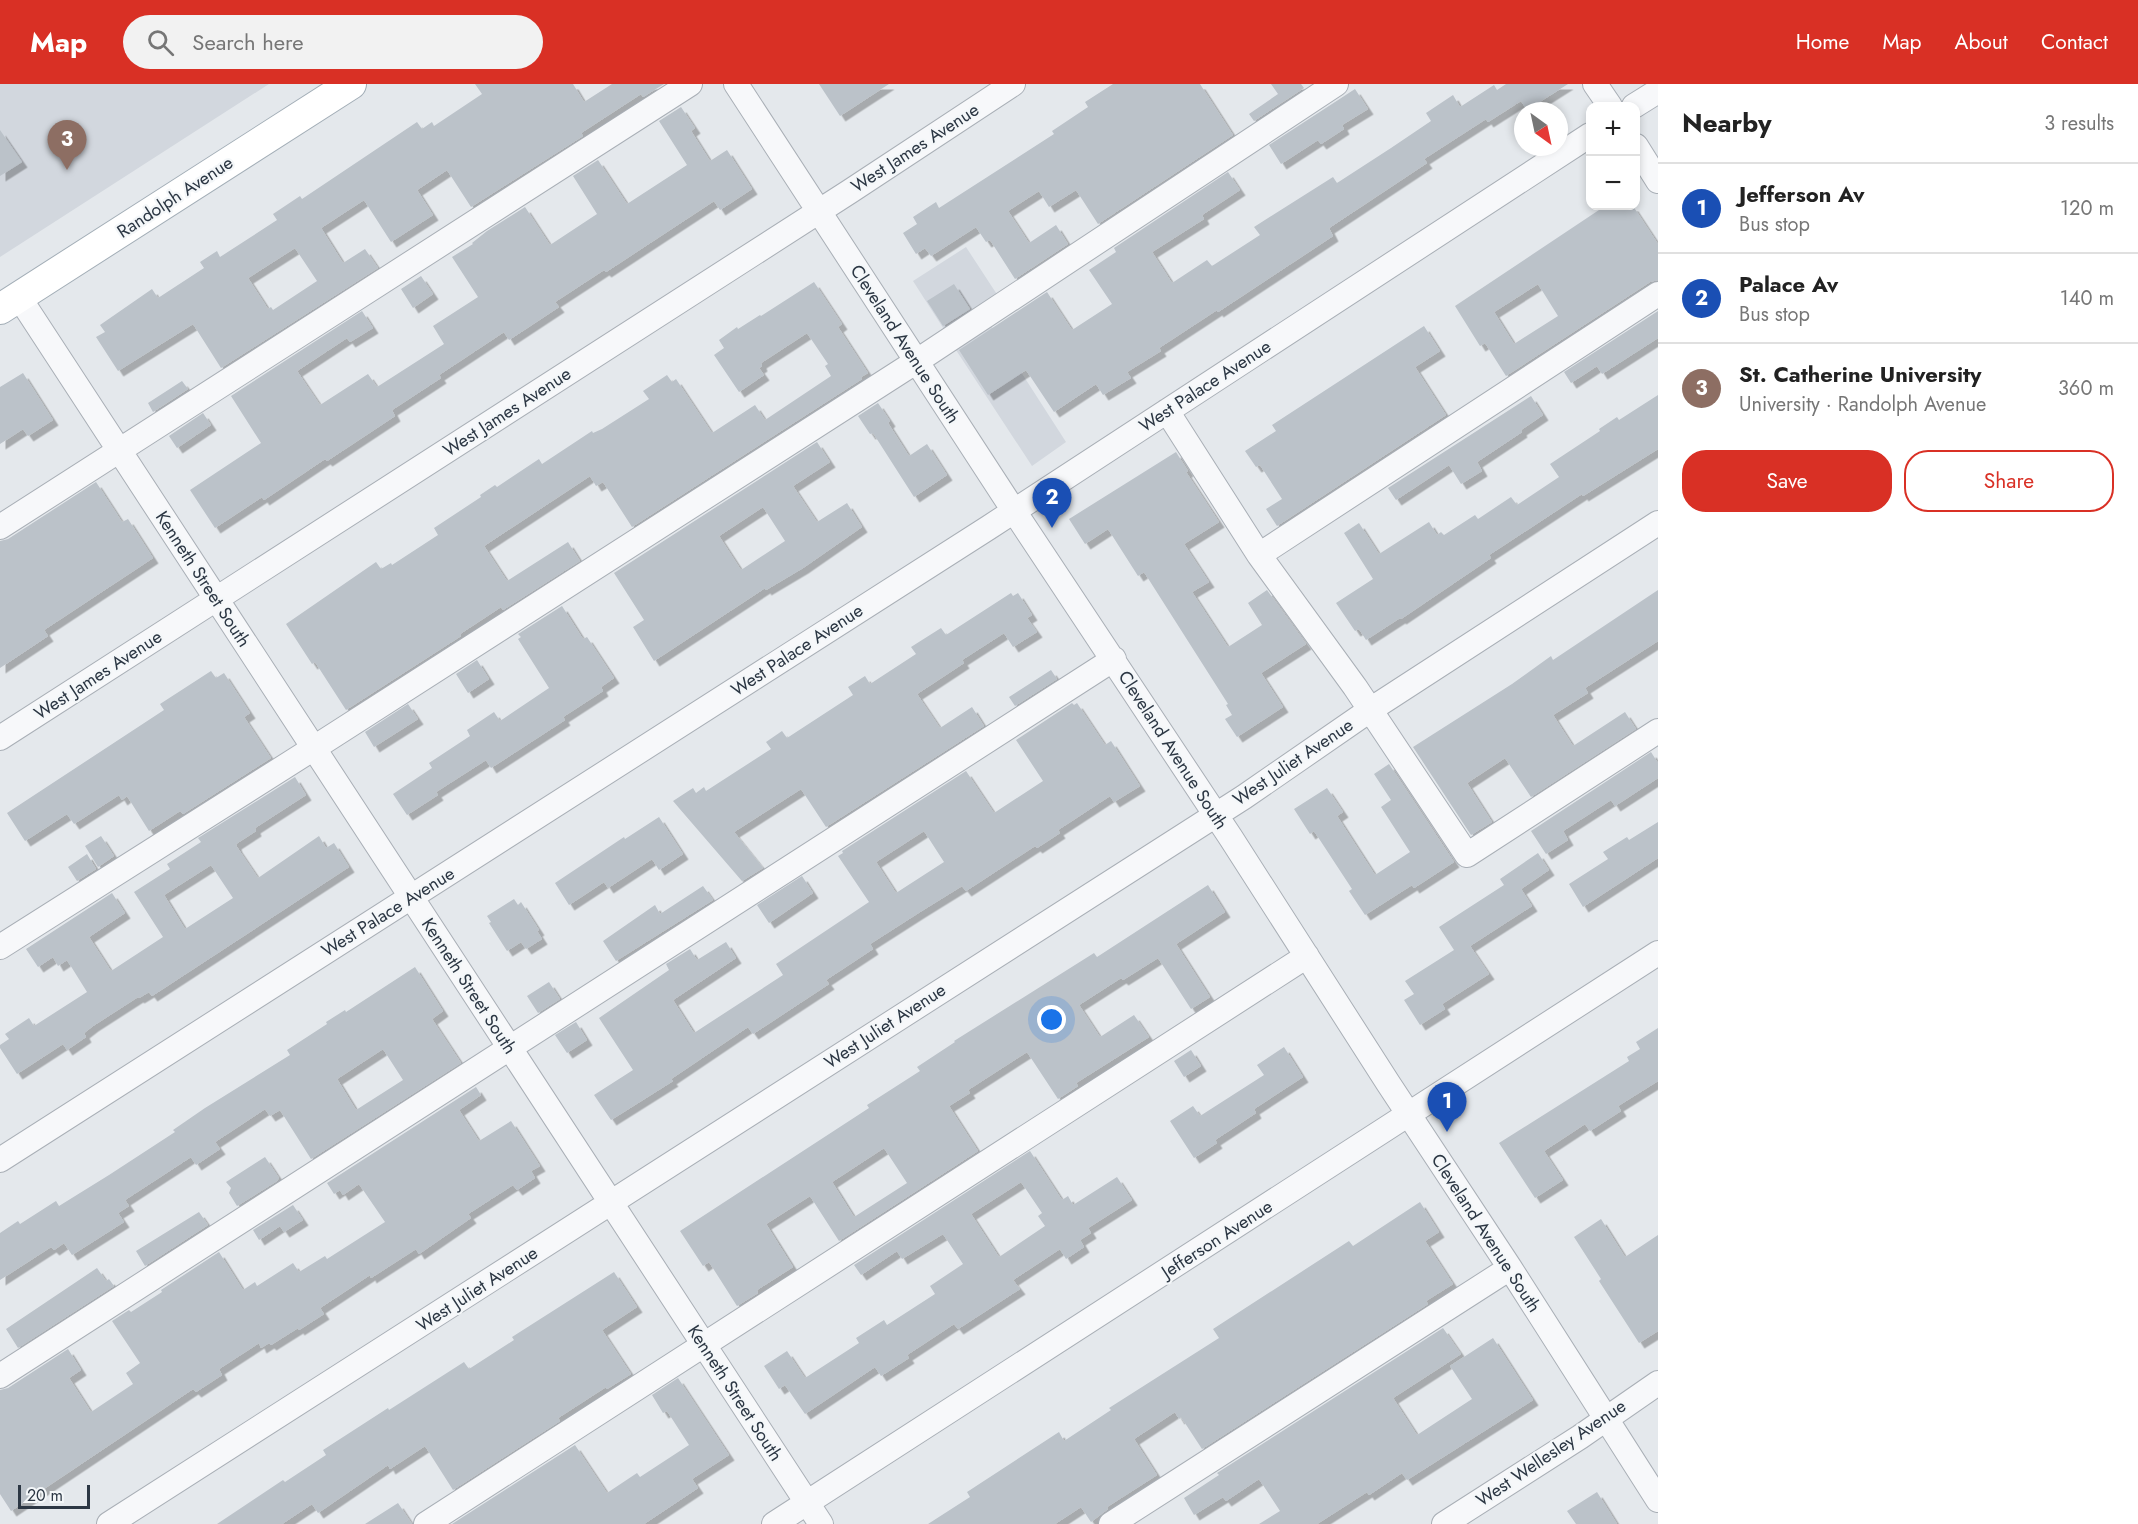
<!DOCTYPE html>
<meta charset="utf-8">
<style>
body{margin:0;font-family:Jost,sans-serif;background:#f2f2f2;color:#222}
.controls{position:absolute;right:18px;top:18px;display:grid;overflow:hidden;border-radius:12px;box-shadow:0 3px 9px #0003}
.controls button{width:54px;height:54px;display:grid;place-items:center;padding:0;border:0;border-bottom:2px solid #e0e0e0;background:#fff;color:#222;font:30px sans-serif}
.compass{position:absolute;left:1514px;top:18px;width:54px;height:54px;border-radius:50%;background:#fff;box-shadow:0 3px 9px #0003;rotate:147deg}
.scale{position:absolute;left:18px;bottom:15px;width:72px;box-sizing:border-box;padding-left:6px;border:3px solid #2c3744;border-top:0;font-size:16px;line-height:21px;white-space:nowrap;color:#2c3744;-webkit-text-stroke:4px #f4f7f9;paint-order:stroke}
.you{position:absolute;left:1052px;top:936px;width:21px;height:21px;margin:-15px;border:4px solid #fff;border-radius:50%;background:#1a73e8;box-shadow:0 0 0 9px #1a73e833}
.badge{display:grid;place-items:center;width:39px;height:39px;border-radius:50%;background:#d93025;color:#fff;font-size:20px;font-weight:700}
.pin{position:absolute;translate:-50% -50px;filter:drop-shadow(0 2px 3px #0008)}
.pin::after{content:'';position:absolute;top:32px;width:21px;height:18px;background:inherit;clip-path:polygon(0 0,100% 0,50% 100%)}
.list{margin:0;padding:0;list-style:none}
h2{display:flex;justify-content:space-between;align-items:center;height:78px;margin:0;padding:0 24px;font-size:26px}
h2 small{font-size:20px;font-weight:400;color:#767676}
.list li{display:grid;grid-template-columns:39px 1fr auto;gap:18px;align-items:center;box-sizing:border-box;height:90px;padding:0 24px;border-top:2px solid #e0e0e0}
.list b{display:block;font-size:22px;white-space:nowrap}
.list p{margin:0;font-size:20px;white-space:nowrap;color:#767676}
.list em{font-size:20px;font-style:normal;color:#767676}
.actions{display:flex;gap:12px;padding:18px 24px}
.actions a{flex:1;padding:14px 0;border:2px solid #d93025;border-radius:24px;text-align:center;font-size:21px;color:#d93025}
.actions .main{background:#d93025;color:#fff}
.icon{flex:none;width:33px;height:33px;fill:none;stroke:currentColor;stroke-width:2;stroke-linecap:round;stroke-linejoin:round}
.map{position:relative;flex:none;width:1658px;height:1440px;overflow:hidden}
header{display:flex;align-items:center;gap:36px;box-sizing:border-box;height:84px;padding:0 30px;background:#d93025;color:#fff}
header strong{font-size:28px}
nav{display:flex;gap:33px;margin-inline-start:auto;font-size:21px}
.search{width:420px;height:54px;background:#f2f2f2;display:flex;align-items:center;gap:15px;box-sizing:border-box;padding:0 21px;border-radius:33px;color:#767676;font-size:22px}
main{display:flex}
aside{flex:1;background:#fff}
.map>svg:first-child{display:block}
</style>
<header>
<strong>Map</strong>
<div class="search"><svg class="icon" aria-label="search" viewBox="0 0 24 24"><circle cx="10" cy="10" r="6"/><path d="M15 15l6 6"/></svg>Search here</div>
<nav><a>Home</a><a>Map</a><a>About</a><a>Contact</a></nav>
</header>
<main>
<div class="map">
<svg width="1658" height="1440" viewBox="0 0 1658 1440">
<defs>
<filter id="shadow"><feDropShadow dx="5.5" dy="5.5" stdDeviation="0" flood-color="#0004"/></filter>
</defs>
<rect width="100%" height="100%" fill="#e4e8ec"/>
<path fill="#d2d7de" d="M0,0H269L0,173Z
M966,163L1000,215L947,250L913,197Z
M990,240L1066,358L1032,382L954,263Z"/>
<path fill="#bbc2c9" fill-rule="evenodd" filter="url(#shadow)" d="M475,0H573L584,18L612,0H664L643,13L641,10L581,49L583,52L471,123L447,86L417,106L433,131L391,158L364,116L321,144L343,179L365,165L378,184L221,284L193,240L118,287L96,253L105,248L100,241L152,205L158,214L204,184L200,178L217,167L220,173L277,136L273,130L300,112L302,115L417,38L422,45L432,38L434,42L482,10ZM295,164L317,197L273,226L271,223L268,225L248,194Z
M819,0H889L840,32Z
M1113,0H1200L1233,51L1098,140L1076,106L1049,123L1039,107L1008,127L1029,159L1056,141L1068,160L1015,195L990,156L986,158L976,143L931,172L925,164L916,170L903,149L917,140L913,133L936,118L939,124L1054,50L1052,47L1088,23L1085,18Z
M1271,0H1301L1304,4L1254,37L1249,30L1278,10Z
M1506,0H1568L1527,26L1521,17L1488,38L1486,35L1424,75L1427,79L1329,144L1333,152L1218,228L1217,226L1159,264L1161,267L1127,288L1131,294L1103,311L1096,300L1054,328L1026,286L988,311L959,266L1047,208L1072,246L1112,220L1089,186L1116,168L1114,164L1228,88L1240,106L1202,131L1204,135L1152,168L1172,199L1207,176L1212,182L1260,151L1254,143L1333,93L1337,99L1391,64L1431,37L1426,29L1453,11L1460,23L1494,1L1497,6Z
M1355,5L1368,25L1342,41L1344,45L1321,60L1318,56L1281,80L1269,61Z
M681,23L695,44L691,47L710,77L727,66L752,105L720,126L714,117L606,188L604,186L555,218L559,223L509,256L504,248L439,291L441,294L392,326L395,332L327,377L325,375L264,416L262,413L215,444L190,406L261,359L231,312L362,227L373,244L350,258L347,254L297,287L320,321L368,290L377,303L444,260L433,242L478,213L452,173L473,160L472,159L487,147L525,123L550,161L597,130L573,92L598,76L627,120L687,81L659,37Z
M0,46L22,78L0,92Z
M1605,122H1633L1658,160V196L1650,198L1506,292L1485,259L1480,262L1455,222ZM1538,200L1558,232L1514,260L1494,228Z
M421,192L433,210L413,224L401,205Z
M814,198L842,240L838,243L868,289L861,293L862,295L632,443L603,398L596,402L590,392L484,462L507,497L568,458L580,477L503,526L501,523L460,550L461,552L346,626L315,578L312,580L286,540L376,478L381,485L391,479L392,481L438,451L434,444L481,413L480,411L495,401L497,403L539,375L542,380L592,347L593,349L602,345L649,315L643,307L667,291L672,298L676,295L712,349L755,321L765,336L831,292L825,282L828,280L807,249L761,279L762,282L759,284L764,291L739,308L714,271L724,264L719,256L737,243L738,245L760,231L761,232Z
M954,200L970,225L943,242L927,217Z
M1658,227V254L1602,290L1597,282L1571,299L1564,288Z
M1424,242L1440,267L1415,283L1446,331L1277,442L1266,425L1282,415L1260,381L1256,383L1245,367L1276,347L1272,341Z
M23,289L53,336L28,352L23,345L0,360V303Z
M182,297L188,305L153,328L148,319Z
M1658,311V365L1583,412L1582,410L1489,471L1491,474L1401,535L1400,534L1366,556L1359,545L1355,547L1336,519L1373,495L1344,449L1359,439L1379,470L1429,438L1437,451L1441,448L1444,451L1475,431L1478,435L1511,413L1517,421L1559,393L1550,380L1600,347L1599,345L1617,333L1619,336Z
M1531,312L1543,331L1521,346L1522,348L1477,378L1482,387L1461,400L1449,381L1396,416L1388,404Z
M878,319L890,337L888,339L909,372L927,360L947,391L914,413L873,349L870,350L858,332Z
M203,329L211,341L177,364L169,352Z
M817,358L830,378L793,402L817,438L847,419L862,443L803,484L766,506L765,504L654,577L633,543L644,536L614,489ZM763,423L785,457L741,486L719,452Z
M1176,368L1188,387L1186,388L1219,438L1184,460L1209,498L1192,508L1228,563L1262,541L1248,519L1267,506L1306,560L1261,589L1283,623L1237,653L1225,635L1232,631L1226,621L1228,620L1144,488L1138,492L1108,445L1085,460L1069,435Z
M96,398L122,438L128,435L153,474L44,546L48,552L0,584V457L8,455Z
M1658,506V557L1585,604L1588,609L1553,631L1573,662L1625,628L1636,645L1531,713L1505,674L1467,699L1492,738L1471,751L1413,663L1512,600L1551,572L1553,576Z
M1011,509L1013,512L1018,509L1032,531L1027,534L1037,548L1013,563L1004,549L962,576L964,579L917,610L940,644L972,623L984,642L826,743L801,705L734,748L763,784L742,797L673,717L693,704L696,709L704,703L706,707L771,665L766,658L782,647L787,654L853,611L848,603L865,592L870,600L916,570L911,563L941,544L946,551Z
M562,522L583,555L587,553L614,594L601,603L603,607L563,633L565,636L491,684L486,676L436,708L438,711L407,731L393,710L432,684L429,679L470,652L467,646L494,628L500,637L549,604L518,555L521,553L518,550Z
M477,576L489,595L468,609L456,590Z
M1051,586L1057,595L1015,622L1009,613Z
M211,587L216,594L224,589L250,629L244,633L271,674L183,730L180,727L149,747L127,712L122,716L119,711L74,740L67,730L25,757L7,729L164,626L160,620Z
M1072,619L1074,621L1077,619L1105,661L1111,657L1140,702L1114,718L1110,712L1058,746L1060,749L1037,764L1035,762L966,807L962,802L920,828L870,860L873,865L826,896L829,900L753,950L748,943L671,995L673,997L611,1036L594,1011L633,986L599,934L669,886L666,880L690,865L697,876L726,858L736,874L673,916L694,949L783,891L776,880L869,818L838,772L843,769L842,767L966,687L994,729L1043,697L1016,656ZM924,747L944,778L896,809L876,778Z
M408,620L418,635L374,663L365,648Z
M1651,668L1658,679V694L1615,722L1611,716L1563,747L1568,756L1546,770L1531,747Z
M1389,680L1454,778L1414,804L1412,801L1365,831L1349,807L1352,805L1314,747L1310,750L1294,725L1327,704L1343,728L1337,732L1375,791L1410,768L1381,723L1391,716L1374,690Z
M295,693L306,711L255,744L256,747L236,760L237,763L258,794L319,752L326,764L334,759L349,783L152,912L149,908L139,914L138,913L93,942L84,949L86,953L67,966L63,960L17,990L0,964V961L9,955L5,950L29,934L34,942L87,908L67,876L58,882L53,873L38,883L26,865L112,809L125,829L89,853L111,887L163,853L134,808L170,785L167,780L201,758L198,754ZM211,781L233,814L185,845L164,811Z
M659,733L683,770L659,786L652,775L608,804L604,798L569,821L555,799L624,753L625,755Z
M1658,738V774L1583,823L1569,800L1608,775L1603,768L1627,753L1629,756Z
M101,752L114,772L98,783L85,762Z
M1538,769L1549,786L1521,805L1532,822L1470,862L1489,890L1442,920L1445,925L1420,941L1404,916L1414,910L1405,897L1454,866L1439,843L1504,801L1500,795Z
M87,770L96,785L77,797L68,783Z
M802,792L813,809L769,839L757,821Z
M1208,801L1225,828L1176,860L1210,913L1191,925L1158,874L1123,896L1121,894L1079,921L1100,953L1134,931L1149,953L1076,999L1078,1002L1058,1015L1027,968L968,1006L970,1009L949,1022L978,1067L839,1157L810,1112L766,1140L793,1183L757,1206L758,1209L737,1222L709,1178L703,1182L680,1147L869,1024L867,1021L920,987L917,983L955,958L954,957L1094,869L1097,873ZM884,1064L907,1099L854,1133L832,1098Z
M703,802L713,816L616,877L603,857L655,821L660,830Z
M514,815L518,821L521,818L539,846L537,847L542,855L526,865L521,858L507,867L489,839L491,838L487,832Z
M415,883L443,927L432,935L461,979L311,1075L280,1026L270,1032L265,1025L215,1058L220,1065L196,1081L191,1073L125,1116L129,1122L118,1129L124,1138L72,1171L64,1159L54,1166L51,1163L0,1196V1149L18,1137L20,1140L56,1117L59,1122L109,1091L175,1048L173,1046L205,1024L290,971L287,966L327,940L326,938L345,926L346,928ZM383,965L403,996L356,1026L337,995Z
M549,898L560,915L538,929L527,912Z
M576,938L587,956L567,969L555,951Z
M1658,944V997L1618,1022L1621,1027L1590,1047L1585,1040L1544,1067L1563,1096L1535,1114L1499,1059L1629,977L1627,973L1640,965L1636,958Z
M1284,963L1303,993L1254,1025L1256,1029L1215,1056L1217,1059L1194,1074L1170,1037L1193,1022L1200,1032L1264,991L1257,981Z
M1191,966L1201,982L1184,993L1174,977Z
M476,1003L481,1011L459,1026L479,1057L511,1037L540,1082L531,1087L535,1094L517,1106L513,1101L468,1130L471,1134L419,1170L416,1165L371,1194L370,1191L320,1224L324,1230L299,1246L298,1244L271,1261L269,1259L261,1264L259,1259L219,1285L222,1291L196,1308L193,1305L11,1427L0,1410V1306L8,1304L68,1265L81,1286L69,1294L91,1328L133,1300L126,1289L140,1279L112,1237L129,1226L131,1228L162,1208L161,1206L219,1168L243,1206L255,1198L257,1202L293,1179L299,1188L325,1172L327,1175L385,1138L359,1100L343,1111L340,1106L334,1110L327,1099Z
M1030,1067L1062,1116L1068,1112L1073,1121L1117,1093L1132,1116L1088,1144L1091,1149L1080,1156L1084,1163L1066,1175L1060,1165L1013,1196L1020,1205L958,1245L954,1240L907,1271L909,1274L881,1292L875,1283L805,1330L785,1301L779,1305L764,1282L787,1267L805,1294L859,1259L856,1254L884,1236L887,1241L935,1210L930,1202L963,1180L943,1150L902,1175L897,1167L861,1191L854,1181ZM1021,1098L1042,1129L1038,1132L1045,1142L999,1173L971,1130Z
M265,1073L279,1094L277,1097L237,1122L229,1109L231,1104L226,1098Z
M1420,1118L1439,1148L1425,1157L1453,1200L1426,1217L1428,1220L1202,1365L1181,1333L1179,1335L1175,1328L1134,1355L1157,1391L1107,1423L1108,1425L1091,1438L1081,1423L1055,1440H928L970,1413L967,1408L1059,1348L1064,1357L1111,1326L1109,1324L1219,1254L1213,1245L1349,1157L1353,1162Z
M293,1121L303,1136L284,1148L280,1142L259,1156L253,1146Z
M199,1128L208,1141L145,1182L136,1167Z
M1601,1135L1625,1173L1658,1151V1247L1639,1259L1599,1197L1601,1195L1574,1153Z
M97,1184L106,1197L109,1195L114,1202L18,1264L6,1245Z
M614,1188L637,1223L602,1246L631,1290L607,1305L606,1303L558,1334L560,1337L453,1406L425,1362L390,1385L388,1381L318,1429L312,1420L282,1440H217L283,1396L285,1398L326,1371L323,1366L388,1324L389,1326L464,1278L469,1285L514,1256L512,1253Z
M1443,1244L1461,1270L1393,1314L1417,1351L1472,1315L1450,1282L1493,1254L1533,1316L1407,1396L1402,1389L1369,1411L1367,1408L1317,1440H1259L1280,1427L1259,1395L1226,1417L1223,1413L1194,1431L1184,1414L1219,1391L1217,1389Z
M678,1294L729,1371L692,1395L698,1404L644,1440H452L575,1361L607,1409L637,1389L640,1393L689,1361L667,1327L663,1329L652,1311Z
M1597,1408L1617,1440H1576L1567,1427Z
M398,1419L412,1440H365Z"/>
<g fill="none" stroke-linecap="round" stroke-linejoin="round">
<g stroke="#a9afb6" stroke-width="26">
<path id="minor" d="M736,0L1014,427L1231,754L1388,999L1510,1184L1658,1416
M1595,0L1610,22
M1634,22L1658,7
M1636,62L1658,97
M19,213L821,1440
M1167,327L1259,471L1355,603L1467,771L1658,647
M0,443L690,0
M1259,471L1658,210
M0,654L849,108L1013,0
M0,863L314,664L917,277L1336,0
M0,1076L988,444L1590,51
M0,1292L1114,575
M109,1440L1244,713L1370,626L1658,439
M426,1440L1307,872
M774,1440L1658,869
M1111,1440L1510,1184
M1444,1440L1580,1353L1658,1299"/>
</g>
<g stroke="#a3aeb7" stroke-width="32">
<path id="major" d="M0,225L351,0"/>
</g>
<use href="#minor" stroke="#f7f8fa" stroke-width="24"/>
<use href="#major" stroke="#fff" stroke-width="30"/>
</g>
<g text-anchor="middle" stroke-width="4.5" stroke-linejoin="round" paint-order="stroke">
<g font-size="18" fill="#2c3744" stroke="#f4f7f9">
<text transform="translate(915 64) rotate(-33)" y="6">West James Avenue</text>
<text transform="translate(175 113) rotate(-33)" y="6">Randolph Avenue</text>
<text transform="translate(905 260) rotate(57)" y="6">Cleveland Avenue South</text>
<text transform="translate(1205 302) rotate(-33)" y="6">West Palace Avenue</text>
<text transform="translate(507 328) rotate(-33)" y="6">West James Avenue</text>
<text transform="translate(203 495) rotate(57)" y="6">Kenneth Street South</text>
<text transform="translate(797 566) rotate(-33)" y="6">West Palace Avenue</text>
<text transform="translate(98 591) rotate(-33)" y="6">West James Avenue</text>
<text transform="translate(1173 666) rotate(57)" y="6">Cleveland Avenue South</text>
<text transform="translate(1293 678) rotate(-34)" y="6">West Juliet Avenue</text>
<text transform="translate(388 828) rotate(-32)" y="6">West Palace Avenue</text>
<text transform="translate(469 902) rotate(57)" y="6">Kenneth Street South</text>
<text transform="translate(885 942) rotate(-33)" y="6">West Juliet Avenue</text>
<text transform="translate(1486 1149) rotate(57)" y="6">Cleveland Avenue South</text>
<text transform="translate(1217 1155) rotate(-33)" y="6">Jefferson Avenue</text>
<text transform="translate(477 1205) rotate(-33)" y="6">West Juliet Avenue</text>
<text transform="translate(735 1309) rotate(57)" y="6">Kenneth Street South</text>
<text transform="translate(1551 1369) rotate(-34)" y="6">West Wellesley Avenue</text>
</g>
</g>
</svg>
<div class="controls">
<button>+</button>
<button>−</button>
</div>
<svg class="compass" viewBox="-18 -18 36 36"><path d="M0-13l5 13h-10z" fill="#e53935"/><path d="M0 13l5-13h-10z" fill="#767676"/></svg>
<div class="scale">20 m</div>
<div class="you"></div>
<div class="pin badge" style="left:1447px;top:1048px;background:#1a4fb4">1</div>
<div class="pin badge" style="left:1052px;top:444px;background:#1a4fb4">2</div>
<div class="pin badge" style="left:67px;top:86px;background:#8d6e63">3</div>
</div>
<aside>
<h2>Nearby<small>3 results</small></h2>
<ul class="list">
<li><span class="badge" style="background:#1a4fb4">1</span><div><b>Jefferson Av</b><p>Bus stop</p></div><em>120 m</em></li>
<li><span class="badge" style="background:#1a4fb4">2</span><div><b>Palace Av</b><p>Bus stop</p></div><em>140 m</em></li>
<li><span class="badge" style="background:#8d6e63">3</span><div><b>St. Catherine University</b><p>University · Randolph Avenue</p></div><em>360 m</em></li>
</ul>
<div class="actions"><a class="main">Save</a><a>Share</a></div>
</aside>
</main>
